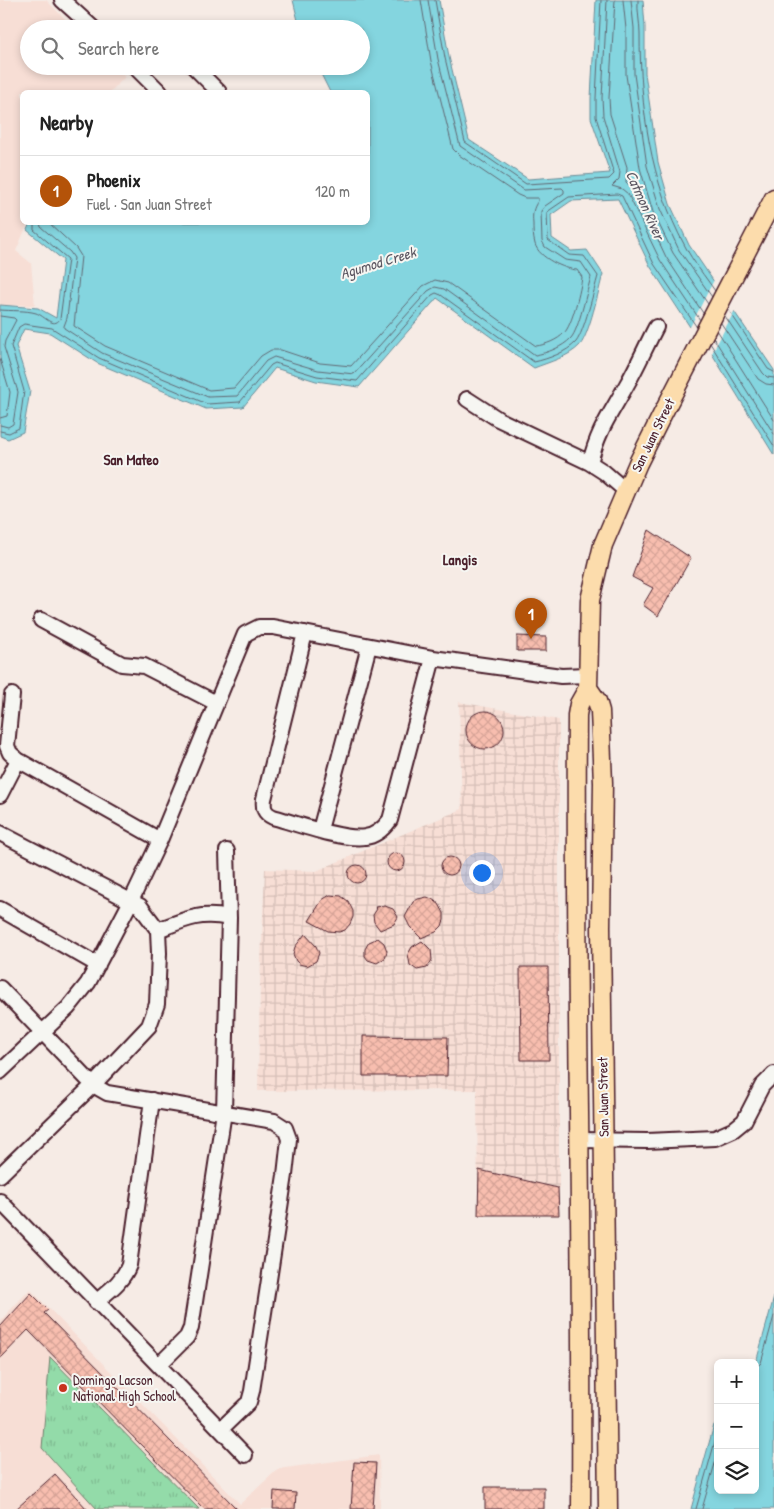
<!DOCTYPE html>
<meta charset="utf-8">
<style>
body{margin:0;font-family:"Patrick Hand",sans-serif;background:#f2f2f2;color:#222}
.controls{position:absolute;right:15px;bottom:15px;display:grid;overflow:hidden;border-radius:8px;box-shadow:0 2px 8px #0003}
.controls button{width:45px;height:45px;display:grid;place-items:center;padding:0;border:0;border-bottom:1px solid #e0e0e0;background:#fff;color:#222;font:25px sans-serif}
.you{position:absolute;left:481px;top:872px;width:18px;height:18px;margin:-12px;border:4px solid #fff;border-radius:50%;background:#1a73e8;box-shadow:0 0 0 8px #1a73e833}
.badge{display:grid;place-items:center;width:32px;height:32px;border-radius:50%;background:#b45309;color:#fff;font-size:16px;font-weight:700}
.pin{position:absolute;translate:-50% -41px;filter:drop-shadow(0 1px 2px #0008)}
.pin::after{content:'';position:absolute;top:26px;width:18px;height:15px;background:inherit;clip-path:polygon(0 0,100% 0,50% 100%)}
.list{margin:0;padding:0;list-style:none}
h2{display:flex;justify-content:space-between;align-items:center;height:65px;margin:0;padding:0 20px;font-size:21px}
h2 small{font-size:16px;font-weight:400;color:#767676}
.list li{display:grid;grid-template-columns:32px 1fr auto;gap:15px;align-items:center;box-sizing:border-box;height:70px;padding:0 20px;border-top:1px solid #e0e0e0}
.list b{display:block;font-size:19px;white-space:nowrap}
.list p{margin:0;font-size:16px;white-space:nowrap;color:#767676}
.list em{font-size:16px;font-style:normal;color:#767676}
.icon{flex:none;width:28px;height:28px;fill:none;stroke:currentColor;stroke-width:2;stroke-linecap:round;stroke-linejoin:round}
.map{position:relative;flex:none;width:774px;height:1509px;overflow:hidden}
.search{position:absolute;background:#fff;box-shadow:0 2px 8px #0003;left:20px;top:20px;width:350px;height:55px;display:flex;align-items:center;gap:12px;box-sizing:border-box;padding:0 18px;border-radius:28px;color:#767676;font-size:19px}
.panel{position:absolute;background:#fff;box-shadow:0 2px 8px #0003;left:20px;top:90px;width:350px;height:135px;border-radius:8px}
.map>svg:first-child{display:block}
</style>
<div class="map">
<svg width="774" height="1509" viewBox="0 0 774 1509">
<defs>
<pattern id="industrial-grid" width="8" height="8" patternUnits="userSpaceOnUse" patternTransform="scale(1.25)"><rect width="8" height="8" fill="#f7ded5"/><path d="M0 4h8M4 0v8" fill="none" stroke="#d5beb7"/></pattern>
<pattern id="grass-tufts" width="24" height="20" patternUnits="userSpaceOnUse" patternTransform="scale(1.25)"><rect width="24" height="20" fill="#93dba9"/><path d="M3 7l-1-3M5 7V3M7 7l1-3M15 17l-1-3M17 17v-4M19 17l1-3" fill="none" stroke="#80bc92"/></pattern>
<pattern id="building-cross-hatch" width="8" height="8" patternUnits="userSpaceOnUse" patternTransform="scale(1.25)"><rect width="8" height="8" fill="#f8beaf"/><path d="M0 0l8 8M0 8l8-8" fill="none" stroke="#d6a397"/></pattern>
</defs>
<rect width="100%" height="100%" fill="#f6ebe5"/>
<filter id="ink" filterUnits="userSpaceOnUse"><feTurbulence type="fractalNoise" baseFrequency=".02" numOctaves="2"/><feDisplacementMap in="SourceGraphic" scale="10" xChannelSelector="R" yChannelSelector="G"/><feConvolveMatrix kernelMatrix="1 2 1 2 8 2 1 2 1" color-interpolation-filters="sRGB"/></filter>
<g filter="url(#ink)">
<path fill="#f7ded5" d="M0,0H46L75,29H29V66H114L125,77L110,92H22V222L28,223L16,251L31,263L35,305H0Z
M30,1289L240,1504L278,1469L379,1455L380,1509H0V1321Z"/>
<path fill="url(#industrial-grid)" d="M459,702L559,720V1215H478L477,1090L258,1091L260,984L265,869L316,871L462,809Z"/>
<path fill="url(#grass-tufts)" stroke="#6e7d6a" d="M50,1357L199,1509H97L42,1448Z"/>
<path fill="#84d5df" stroke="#6d8c97" d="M293,0H439L449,57L469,140L528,179L610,173L591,118V98L596,0H643L645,27V73L658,162L670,204L689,245L774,370V455L709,349L690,327L650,266L618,199L571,201L551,215L552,238L571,251L587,250L603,274C599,289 589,335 580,345C569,357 549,362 534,368L437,298L359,387L316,381L275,368L243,407L206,409L97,363L50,333L24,329L16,346L30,391L23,432L8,439L0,436V305L38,308L56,318L63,260L27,230L30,223L368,222V92H330L317,66H361V29H300Z
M774,1297V1509H691L714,1425L718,1422V1490H755V1366Z"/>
<path fill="#f6ebe5" d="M715,278L736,308L710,357L689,329Z"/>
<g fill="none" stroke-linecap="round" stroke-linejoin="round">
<path stroke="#616873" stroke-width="1" d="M435,0L445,58L465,142L526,184L609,179L614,174L596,117V98L601,0
M607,0L602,98L603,116L620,172L619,179L612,186L622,189L628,194L660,260L700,320
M615,0L609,98L610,114L627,167L626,182L635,191L666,257L703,313
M623,0L626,29V75L640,168L653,212L673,253L708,304
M631,0L634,28V74L647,166L660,209L679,250L712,297
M638,0C637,11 640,23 640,34C640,106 650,182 685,246C693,262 705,276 715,291
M40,222L41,227L70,252L74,258L67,318L64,326V328L102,353L208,397L237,396L266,361L274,357L318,370L354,374L428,291L435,287L444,289L535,355C547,353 563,347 571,338C579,329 587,290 591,277L581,262L565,260L545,247L542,241L541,211L545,206L564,193V190L562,188L524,190L460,146L438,59L428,0
M48,222L76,248L81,256L74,326L105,346L209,390L234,388L261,356L271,350H281L320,363L351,366L423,286L435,280L448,283L536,346C545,345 558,340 564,333C572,326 581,288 582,277L577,270C564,269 539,258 535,244C533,237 533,230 533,224C532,214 533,208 538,201V198H525L518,195L459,155L453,149L431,61L421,0
M728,309L768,369L774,372
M0,310C11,311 26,310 36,313C45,316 53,329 60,319L68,259L34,230V222
M0,316L14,318L16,320L5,341L4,347L18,392L13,424L8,427L0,425
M725,316L763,373L767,377L774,378
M721,323L758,379L766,384L774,385
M717,330L774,420
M713,337L774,434
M710,343L774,446
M0,359L10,392L7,416L0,418
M0,431L9,433L19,428L24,391L11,346L19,327L24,324L52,328L99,358L207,404L240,402L271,365L275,363L317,376L357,381L432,295L436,293L441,295L534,362C548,359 567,352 576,342C584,332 594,290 598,276L584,256L569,255L548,240L547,212L569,197L617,194L622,196L654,264L696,326
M755,1368L761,1363L774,1316
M696,1509L718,1431
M702,1509L718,1453"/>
</g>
<path fill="url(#building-cross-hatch)" stroke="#4a1f2b" d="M649,530L691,558L658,616L643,605L653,588L632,577Z
M517,636L546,637V651H517Z
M466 730a19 19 0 1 1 38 0a19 19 0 1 1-38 0Z
M387 862a9 9 0 1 1 18 0a9 9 0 1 1-18 0Z
M441 866a9 9 0 1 1 18 0a9 9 0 1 1-18 0Z
M348 874a9 9 0 1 1 18 0a9 9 0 1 1-18 0Z
M330,895L341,896L348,901L353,911V917L350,924L345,930L339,932L328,931L309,921L322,900Z
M427,897L432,899L439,904L444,913V920L442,926L436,932L421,938L410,927L405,917L413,902L418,899Z
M385,906L393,909L398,917L394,924L380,930L374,922L373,915L377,909L375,907Z
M305,934L316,946L319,953L316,961L307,966L299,964L296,961L293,954L295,947Z
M378,938L384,943L387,951L385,958L377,963L368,960L365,956V949L369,942Z
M422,941L431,950L432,960L427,968L417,970L410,965L408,954L412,947Z
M520,967H548L549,1060H521Z
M363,1036L448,1037L447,1076H363Z
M479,1170L558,1188L559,1215H478Z
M31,1293L48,1310L44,1313L237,1509H204L28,1330L0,1359V1327Z
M354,1462L376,1463L373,1509H351Z
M55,1474L87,1509H16Z
M485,1487H544V1509H485Z
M274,1491L296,1493L295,1509H273Z"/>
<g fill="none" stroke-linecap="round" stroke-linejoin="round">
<g stroke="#4a1f2b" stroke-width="18">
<path id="minor" d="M62,0L94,29
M134,66L160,92
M193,66L219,92
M467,399L498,419L590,463
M626,491L604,472L590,463C598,430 610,415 626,386C637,367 646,346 656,327
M41,620L122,664L144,666L216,703
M305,633L264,799C263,808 264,813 273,817C294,823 345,841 365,837C375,836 384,828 390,820L433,658
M12,695L7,746L10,753L18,760L160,840
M0,795L18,760
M320,830L369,646
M0,833L140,906L158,930L159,953L157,1004L149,1026L93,1085L0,1175
M0,909L98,965
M158,930C186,919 199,912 229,918
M0,988L93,1085L107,1093L274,1121L285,1128L289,1139L285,1175L252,1391L249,1402L221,1429
M0,1072L68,1008L88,983L131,901L160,840L245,634L259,627H273L433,658L561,676L587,675
M578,1140L647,1141L715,1138L733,1130L744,1121L762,1086L774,1074
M0,1201L245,1455
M96,1302C109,1291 123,1281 129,1265L152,1100
M159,1365L187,1337L191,1328L224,1112L229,918L227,851"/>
</g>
<g stroke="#4a1f2b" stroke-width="21">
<path id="major" d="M588,688L597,701L600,711L603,783L601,926L608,1509
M581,1509C583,1244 575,980 577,715L579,704L588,688L590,600L603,545L638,463L662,415L774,198"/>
</g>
<use href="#minor" stroke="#f6f6f2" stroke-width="14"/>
<use href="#major" stroke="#fcdcac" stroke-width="18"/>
</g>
</g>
<circle fill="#c8321e" stroke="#f6f6f2" stroke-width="2" cx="63" cy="1388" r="5"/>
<g text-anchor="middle" stroke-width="4" stroke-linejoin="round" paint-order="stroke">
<g font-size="14" fill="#4a1f2b" stroke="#f6f6f2">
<text transform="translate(653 435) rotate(-64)" y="5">San Juan Street</text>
<text transform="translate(603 1097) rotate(-91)" y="5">San Juan Street</text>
</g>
<g font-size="14" fill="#4a1f2b" stroke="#f6f6f2" text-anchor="start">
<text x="73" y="1385">Domingo Lacson<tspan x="73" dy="16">National High School</tspan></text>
</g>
<g font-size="15" font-style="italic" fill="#5b5661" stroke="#f6f6f2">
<text transform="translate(645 205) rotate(66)" y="5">Catmon River</text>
<text transform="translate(378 263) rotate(-17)" y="5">Agumod Creek</text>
</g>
<g font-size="15" font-weight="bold" fill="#4a1f2b" stroke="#f6f6f2">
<text x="131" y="465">San Mateo</text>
<text x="460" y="565">Langis</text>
</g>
</g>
</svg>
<div class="controls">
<button>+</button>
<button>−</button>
<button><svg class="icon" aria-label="layers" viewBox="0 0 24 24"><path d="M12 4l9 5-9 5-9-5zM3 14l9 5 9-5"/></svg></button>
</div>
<div class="you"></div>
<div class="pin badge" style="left:531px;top:639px">1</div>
<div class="search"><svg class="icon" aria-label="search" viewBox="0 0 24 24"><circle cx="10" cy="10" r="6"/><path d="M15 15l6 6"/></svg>Search here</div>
<section class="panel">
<h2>Nearby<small></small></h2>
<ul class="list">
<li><span class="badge">1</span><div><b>Phoenix</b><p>Fuel · San Juan Street</p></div><em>120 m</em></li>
</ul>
</section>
</div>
